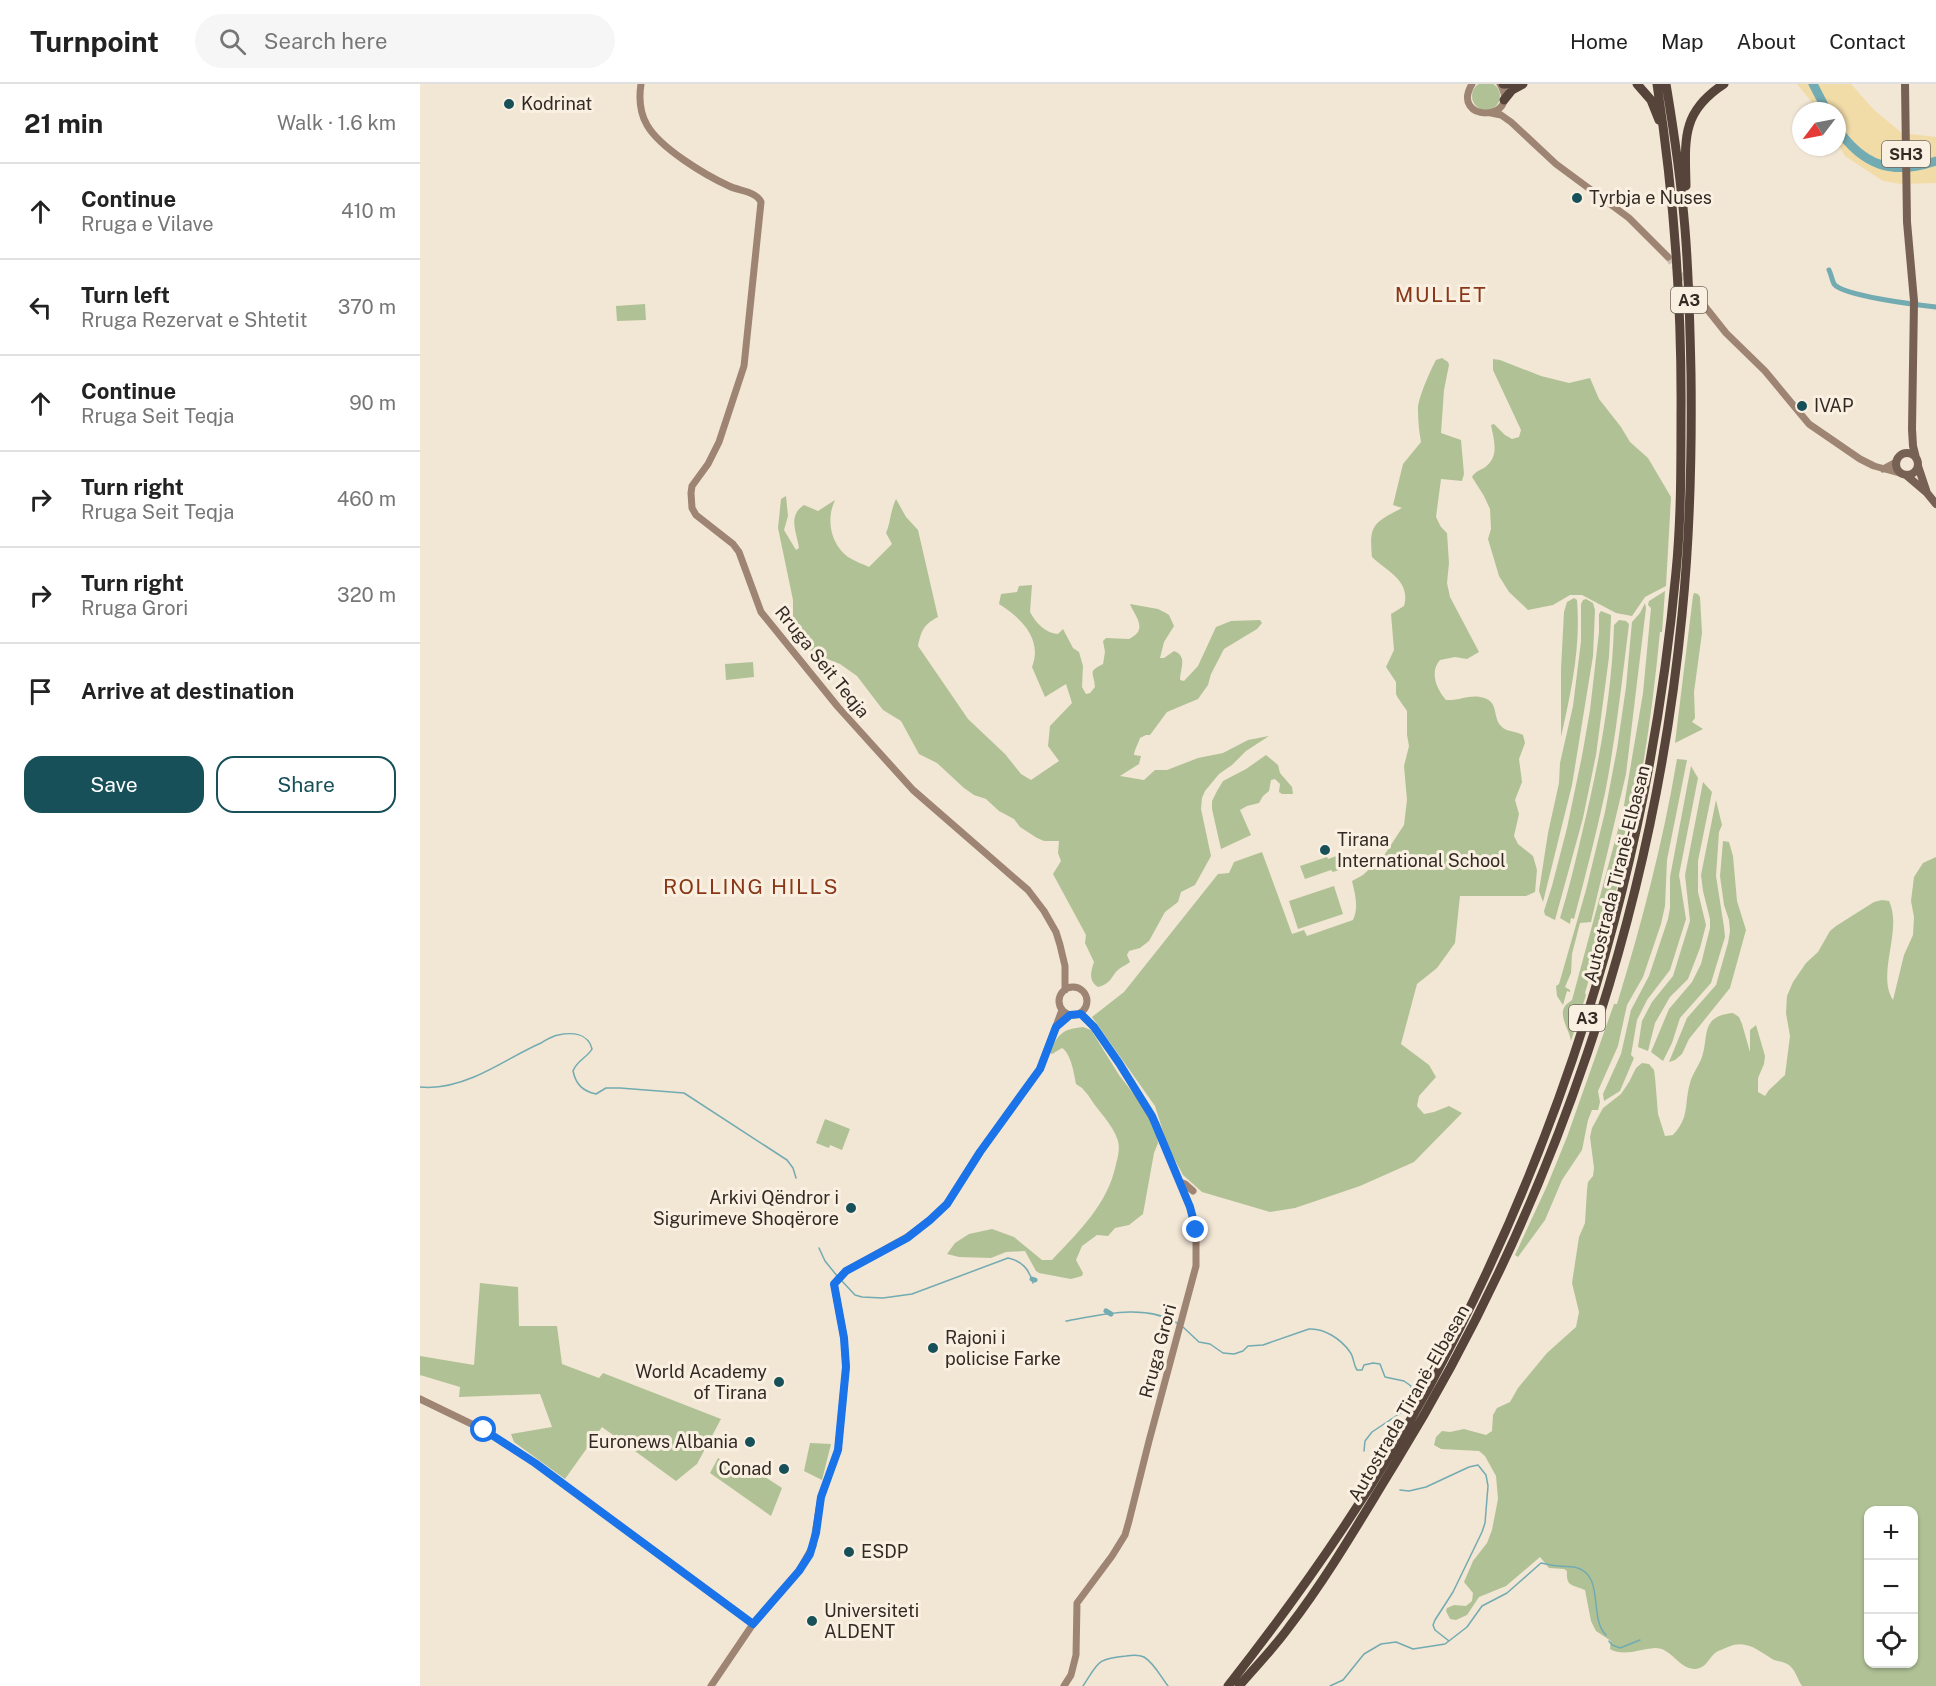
<!DOCTYPE html>
<meta charset="utf-8">
<style>
body{margin:0;font-family:"Public Sans",sans-serif;background:#f6f6f6;color:#222}
.controls{position:absolute;right:18px;bottom:18px;display:grid;overflow:hidden;border-radius:12px;box-shadow:0 2px 4px #0004}
.controls button{width:54px;height:54px;display:grid;place-items:center;padding:0;border:0;border-bottom:2px solid #e0e0e0;background:#fff;color:#222;font:30px sans-serif}
.compass{position:absolute;left:1372px;top:18px;width:54px;height:54px;border-radius:50%;background:#fff;box-shadow:0 2px 4px #0004;rotate:238deg}
.stop{position:absolute;width:18px;height:18px;margin:-14px;border:4px solid #1a73e8;border-radius:50%;background:#fff}
.stop.end{background:#1a73e8;border-color:#fff;box-shadow:0 2px 6px #0008}
.list{margin:0;padding:0;list-style:none}
h2{display:flex;justify-content:space-between;align-items:center;height:78px;margin:0;padding:0 24px;font-size:26px}
h2 small{font-size:20px;font-weight:400;color:#767676}
.list li{display:grid;grid-template-columns:39px 1fr auto;gap:18px;align-items:center;box-sizing:border-box;height:96px;padding:0 24px;border-top:2px solid #e0e0e0}
.list b{display:block;font-size:22px;white-space:nowrap}
.list p{margin:0;font-size:20px;white-space:nowrap;color:#767676}
.list em{font-size:20px;font-style:normal;color:#767676}
.actions{display:flex;gap:12px;padding:18px 24px}
.actions a{flex:1;padding:14px 0;border:2px solid #175058;border-radius:18px;text-align:center;font-size:21px;color:#175058}
.actions .main{background:#175058;color:#fff}
.icon{flex:none;width:33px;height:33px;fill:none;stroke:currentColor;stroke-width:2;stroke-linecap:round;stroke-linejoin:round}
.map{position:relative;flex:none;width:1516px;height:1602px;overflow:hidden}
header{display:flex;align-items:center;gap:36px;box-sizing:border-box;height:84px;padding:0 30px;background:#fff;border-bottom:2px solid #e0e0e0}
header strong{font-size:28px}
nav{display:flex;gap:33px;margin-inline-start:auto;font-size:21px}
.search{width:420px;height:54px;background:#f6f6f6;display:flex;align-items:center;gap:15px;box-sizing:border-box;padding:0 21px;border-radius:33px;color:#767676;font-size:22px}
main{display:flex}
aside{flex:1;background:#fff}
.map>svg:first-child{display:block}
</style>
<header>
<strong>Turnpoint</strong>
<div class="search"><svg class="icon" aria-label="search" viewBox="0 0 24 24"><circle cx="10" cy="10" r="6"/><path d="M15 15l6 6"/></svg>Search here</div>
<nav><a>Home</a><a>Map</a><a>About</a><a>Contact</a></nav>
</header>
<main>
<aside>
<h2>21 min<small>Walk · 1.6 km</small></h2>
<ul class="list">
<li><svg class="icon" aria-label="ahead" viewBox="0 0 24 24"><path d="M12 20V5M6 11l6-6 6 6"/></svg><div><b>Continue</b><p>Rruga e Vilave</p></div><em>410 m</em></li>
<li><svg class="icon" aria-label="left" viewBox="0 0 24 24"><path d="M17 20v-9H6M10 6l-5 5 5 5"/></svg><div><b>Turn left</b><p>Rruga Rezervat e Shtetit</p></div><em>370 m</em></li>
<li><svg class="icon" aria-label="ahead" viewBox="0 0 24 24"><path d="M12 20V5M6 11l6-6 6 6"/></svg><div><b>Continue</b><p>Rruga Seit Teqja</p></div><em>90 m</em></li>
<li><svg class="icon" aria-label="right" viewBox="0 0 24 24"><path d="M7 20v-9h11M14 6l5 5-5 5"/></svg><div><b>Turn right</b><p>Rruga Seit Teqja</p></div><em>460 m</em></li>
<li><svg class="icon" aria-label="right" viewBox="0 0 24 24"><path d="M7 20v-9h11M14 6l5 5-5 5"/></svg><div><b>Turn right</b><p>Rruga Grori</p></div><em>320 m</em></li>
<li><svg class="icon" aria-label="arrive" viewBox="0 0 24 24"><path d="M6 21V4h12l-3 4 3 4H6"/></svg><div><b>Arrive at destination</b></div></li>
</ul>
<div class="actions"><a class="main">Save</a><a>Share</a></div>
</aside>
<div class="map">
<svg width="1516" height="1602" viewBox="0 0 1516 1602">
<rect width="100%" height="100%" fill="#f2e6d5"/>
<path fill="#b0c295" fill-rule="evenodd" d="M1052 12a14 14 0 1 1 28 0a14 14 0 1 1-28 0Z
M225,220L226,236L197,237L196,222Z
M1022,274L1028,278L1029,281L1024,306L1021,349L1041,356L1044,390L1042,397L1021,395L1016,433L1021,443L1027,449L1029,479L1027,499L1030,513L1059,568L1047,575L1035,573L1020,576C1009,588 1017,606 1026,616C1038,617 1049,611 1060,613C1080,616 1072,633 1081,642C1086,648 1096,647 1103,651L1105,659L1099,675L1102,698L1095,716L1099,730L1094,752L1098,760L1113,772L1117,786L1115,808L1106,812H1040L1035,859L1017,884L997,900L981,960L1009,981L1016,993L999,1012L997,1022L1004,1030L1014,1028L1029,1022L1042,1029L994,1078L940,1102L875,1124L850,1128L782,1108L763,1091L748,1063L735,1022L672,933L704,908L798,790L809,789L814,778L842,768L872,850L884,846L887,852L933,836C939,823 935,810 932,797L943,791L965,770L984,741L987,716L984,682L989,662L987,651V627L978,614L976,610V598L966,583L974,566L971,530L984,522C991,497 968,488 952,473C949,441 953,439 982,424L973,421L983,380L1001,358C999,347 998,336 998,326C997,316 1011,285 1016,276Z
M1073,275L1080,276L1121,292L1149,299L1170,294L1179,315L1201,343L1210,358L1228,374L1251,413L1246,502L1225,513L1212,532L1196,529L1162,511H1150L1133,521L1108,526L1089,508L1079,492L1068,455L1071,445L1070,425L1064,412L1052,393C1055,388 1058,387 1064,384C1080,373 1074,357 1071,341L1074,340L1085,351L1092,355L1099,353L1101,346L1073,286Z
M366,412L368,432L364,446L376,466L379,464C377,449 367,432 384,421L398,427L415,416C406,435 410,459 428,473C434,477 443,480 449,483L472,460L466,449C471,437 470,428 476,415L486,433L498,446L518,533C504,540 501,547 498,562L548,635L585,670L601,690L611,696L639,677L628,662L630,642L652,619L646,600L625,613L612,583C623,555 601,534 579,520L581,510L597,508L599,502L612,501L610,528C616,539 625,549 638,550L643,545L653,564L659,568L663,582L662,603L666,610L670,609L675,603C674,588 667,588 683,580L685,568L683,557L686,554L709,555C729,545 715,533 710,520L738,525L746,529L749,531L754,542L744,558L740,574H744L754,567C768,572 760,585 760,596L764,597L778,582L796,543L811,537L840,536L842,539L837,545L804,565L791,590L788,601L778,615L747,628L730,651H726L720,654C718,660 714,667 714,671L721,672L719,680L700,692L724,696L735,686H747L778,674L803,669L828,656L849,652L826,667L812,681L799,690L785,707L782,714L781,725L791,772L775,801L761,808L758,818L745,828L729,857L720,864L709,867L707,871L710,878C708,880 705,881 702,883C691,889 694,899 678,903C668,897 671,887 674,878L665,859L666,851L633,790L641,777L638,769L639,757H624L617,754L600,743L594,735L579,727L566,715L554,711L544,704L517,679L499,670L481,637L463,626L437,592L420,580L392,569L386,565L373,535V516L358,444L361,415Z
M1245,507L1242,548H1240C1232,632 1220,714 1199,796C1189,834 1176,871 1165,909L1166,911L1151,957C1150,947 1138,932 1145,922C1146,920 1150,918 1152,916L1203,727L1223,609L1231,524L1228,521L1229,517Z
M1274,509L1278,510L1280,513L1282,549L1274,608L1275,634L1272,638L1283,645L1255,659L1273,512Z
M1154,514L1157,516C1161,563 1151,608 1141,653V585L1144,528L1147,518Z
M1166,515L1173,519L1175,526L1173,572L1152,701L1123,818L1119,807L1128,749L1139,699L1140,679L1153,622L1161,557V520L1163,516Z
M1225,519L1226,524L1206,690L1171,838L1160,839L1152,870L1151,889L1145,903L1150,906V908L1147,907L1143,921L1137,912L1136,902L1139,900L1166,806L1185,728L1197,665L1206,603L1212,538L1220,529Z
M1181,527L1191,531V534L1189,573L1176,671L1163,734L1135,836L1125,831L1124,827L1132,802L1147,744L1162,672L1170,626L1179,548V530Z
M1199,536L1206,537L1209,540C1202,596 1196,653 1185,709C1176,751 1165,793 1154,835L1151,834L1150,840L1140,834C1149,805 1156,775 1163,745C1179,678 1192,611 1194,541Z
M333,578L334,593L306,596L305,580Z
M846,671L858,681L860,689L872,703L873,710H862L859,708L860,700L855,695L851,696L849,707L843,712L839,719L827,722L820,726L831,751L801,765L792,725V717L797,707L803,697L826,685Z
M1257,675L1267,676L1247,776L1245,822L1241,840L1223,893L1207,921L1198,962L1178,1007L1180,1018L1178,1026H1172L1168,1036L1162,1066L1142,1096L1125,1136L1098,1173L1095,1171L1127,1102L1147,1053L1194,920H1197C1222,839 1243,758 1257,675Z
M1271,682L1278,694L1259,791L1266,835L1250,886L1227,916L1217,936L1211,971L1214,974L1200,1007L1184,1017L1183,1010L1201,970L1211,926L1229,892L1248,835L1250,824V793Z
M1283,698L1292,708L1278,777V808L1286,841L1280,864L1268,895L1250,913L1235,939L1228,967L1218,963L1222,937L1232,918L1253,892L1270,837L1265,791Z
M1296,716L1302,741L1299,748L1296,792L1304,843L1305,853L1291,899L1260,934L1252,959L1243,977L1231,968L1249,925L1272,898L1281,880L1290,844V835L1283,807L1281,791Z
M1303,757L1309,758L1313,772L1317,817L1326,846L1310,904L1269,955L1262,970L1255,976L1249,978L1267,934L1296,901L1308,859L1310,847L1309,836L1304,821L1300,792Z
M919,771L921,776L925,778L922,785L913,788L911,786L885,795L880,782L907,773L908,775Z
M1516,773V1602H1382C1378,1596 1376,1588 1371,1583C1366,1578 1360,1578 1354,1576C1338,1567 1327,1555 1308,1563C1304,1565 1299,1566 1295,1569C1288,1575 1286,1585 1274,1585C1258,1584 1252,1564 1235,1564C1219,1565 1204,1573 1190,1565L1191,1557L1176,1547L1171,1537L1165,1506C1152,1500 1146,1503 1147,1487L1144,1485L1129,1484L1120,1473L1086,1502L1059,1513L1047,1531L1036,1536L1030,1535L1026,1527L1027,1524L1034,1521L1046,1522L1052,1517L1053,1509L1044,1498L1053,1477L1067,1459L1072,1446L1078,1415L1076,1392L1065,1372L1059,1367L1021,1365L1014,1361L1016,1353L1022,1347L1030,1348L1044,1345L1066,1351L1072,1347L1073,1331L1077,1324L1090,1318L1098,1304L1127,1269L1156,1243L1159,1228L1152,1199L1159,1153L1165,1139L1167,1106L1168,1098L1173,1092L1174,1084L1170,1053L1172,1044L1183,1024L1201,1010L1209,998L1216,984L1222,979L1229,980L1234,986L1235,993L1238,1030L1245,1052L1253,1051C1270,1033 1264,1020 1270,999C1272,990 1279,982 1282,973C1289,952 1280,932 1313,929L1319,933L1322,940L1330,968V946L1336,941L1345,972L1344,980L1338,994V1008L1345,1012L1349,1006L1365,991L1370,952L1366,929L1367,912L1373,898L1386,879L1398,868L1410,847L1416,842L1454,818L1462,816L1469,817C1483,846 1456,890 1473,916L1484,871L1493,851L1494,833L1491,817L1494,793L1503,779ZM1494,1426V1580H1448V1426Z
M914,802L923,830L878,845L869,817Z
M663,943L671,946L699,991L726,1026L737,1051L738,1059L734,1069L723,1130L709,1141L695,1144L688,1152L677,1151L662,1162L656,1176L663,1189L662,1192L651,1195L619,1189L616,1187L605,1167L586,1168L571,1174L539,1173L527,1170L535,1159L549,1150L572,1145L594,1153L622,1176H632C659,1147 688,1120 696,1080C698,1073 700,1065 698,1057C693,1040 677,1026 668,1011L662,1004L656,1000C654,989 651,970 642,964L632,970L630,969C637,950 643,945 663,943Z
M405,1035L430,1045L422,1066L410,1061L409,1064L396,1059Z
M60,1199L98,1203L99,1242H137L142,1280L179,1294L183,1289L301,1335L277,1380L256,1397L182,1343L145,1395L94,1358L91,1350L132,1343L120,1310L39,1313L40,1303L0,1291V1272L54,1281Z
M390,1359L411,1360L402,1396L384,1387Z
M298,1374L327,1392L336,1387L362,1404L351,1432L290,1389Z"/>
<path fill="#f1dca8" d="M1377,0H1431L1454,26L1482,49L1516,53V99L1480,100L1463,97L1425,72L1417,58V27H1399Z"/>
<g fill="none" stroke-linecap="round" stroke-linejoin="round">
<path stroke="#72abb1" stroke-width="1.5" d="M0,1003C18,1005 37,1000 54,993C78,983 98,969 121,959C126,956 132,952 138,951C152,948 168,949 172,965C167,974 157,976 153,987C156,1001 163,1007 176,1010L186,1004H200L264,1009L367,1076L373,1084L376,1094
M399,1164L405,1177L418,1193
M421,1196L435,1211L442,1213L463,1214L492,1210L588,1174C602,1177 609,1185 613,1199
M646,1237C680,1231 725,1219 757,1239
M763,1243L779,1258L790,1260L803,1269L814,1270L823,1267L828,1262L843,1261L889,1245C904,1244 921,1255 930,1268C934,1273 933,1280 937,1286H942L944,1281L953,1279L960,1280L965,1293L984,1297L991,1302L990,1319L988,1324L952,1348L945,1357L944,1367
M980,1406L989,1407L1006,1403L1049,1383L1058,1381L1066,1391L1068,1402L1065,1439L1062,1448L1033,1508L1015,1536L1013,1541L1015,1546L1029,1557
M1189,1557L1192,1561L1200,1564L1220,1556
M663,1602C679,1578 676,1575 706,1572C712,1571 718,1570 724,1573C734,1579 741,1593 748,1602
M910,1602L923,1596L944,1570L961,1560L976,1558L993,1565L1025,1560L1047,1543L1062,1522L1087,1509L1121,1479C1127,1480 1133,1482 1139,1482C1144,1483 1149,1482 1154,1483C1186,1489 1168,1534 1186,1551"/>
<path stroke="#72abb1" stroke-width="5" d="M1409,186C1411,190 1412,196 1414,200C1423,212 1498,221 1516,223
M612,1195L615,1196
M686,1227L691,1230"/>
<path stroke="#72abb1" stroke-width="9" d="M1393,0L1407,27
M1417,44C1443,82 1473,92 1516,77"/>
<path stroke="#ccc0b2" stroke-width="7" stroke-dasharray="7 3.5" stroke-linecap="butt" d="M1248,173L1283,220"/>
<path stroke="#9e8472" stroke-width="7" d="M221,0C219,13 220,29 227,41C240,64 285,91 309,102C319,107 336,107 341,118L324,282L299,358L288,380L272,402L271,409L272,424L276,431L313,460L319,468L341,528L418,623L493,706L608,806L624,827L636,848L640,861L645,882V906
M1052,0C1029,39 1103,38 1080,0
M1071,29L1081,31L1091,38L1136,80L1209,134L1248,173
M1283,220L1306,249L1345,287L1389,340L1440,375L1454,382L1483,390
M1463,385L1476,378
M639 917a14 14 0 1 1 28 0a14 14 0 1 1-28 0Z
M760,1098L765,1100L773,1107
M0,1315L64,1346L115,1379L333,1540
M291,1602L333,1540L379,1487L393,1462L401,1413L418,1366L426,1283L424,1254L414,1200L426,1187L487,1153L510,1136L527,1120L560,1068L620,985L642,926
M644,1602L651,1591L656,1571L657,1519L692,1472L705,1451L709,1437L729,1357L776,1182V1146L770,1123L736,1040L699,979L674,943L661,930"/>
<path stroke="#776154" stroke-width="8" d="M1485,0L1487,138L1494,217L1492,345L1493,362L1496,374
M1476 380a11 11 0 1 1 22 0a11 11 0 1 1-22 0Z
M1498,382L1507,409L1516,420
M1486,391L1506,408"/>
<path stroke="#56443a" stroke-width="9" d="M1083,0L1099,1
M1217,0L1231,16L1239,36
M1084,16L1092,6L1103,0
M1266,102C1265,55 1261,28 1304,0
M808,1602C882,1508 951,1409 1009,1303C1147,1048 1229,777 1256,488C1261,437 1261,385 1261,333C1262,221 1254,111 1237,0
M819,1602C836,1582 854,1564 869,1543C909,1491 942,1433 976,1378C1133,1122 1233,829 1262,531C1270,451 1272,370 1271,290C1270,242 1269,193 1265,145C1261,96 1254,48 1246,0"/>
</g>
<g fill="none" stroke-linecap="round" stroke-linejoin="round">
<path stroke="#1a73e8" stroke-width="8" d="M64,1346L115,1379L333,1540L379,1487L390,1470L396,1449L401,1413L418,1366L426,1283L424,1254L414,1200L426,1187L487,1154L510,1136L527,1120L560,1068L620,985L636,943L650,931L661,930L674,943L699,979L732,1032L770,1123L776,1146"/>
</g>
<g fill="#175058" stroke="#faf0e1" stroke-width="2">
<circle cx="89" cy="20" r="6"/>
<circle cx="1157" cy="114" r="6"/>
<circle cx="1382" cy="322" r="6"/>
<circle cx="905" cy="766" r="6"/>
<circle cx="431" cy="1124" r="6"/>
<circle cx="513" cy="1264" r="6"/>
<circle cx="359" cy="1298" r="6"/>
<circle cx="330" cy="1358" r="6"/>
<circle cx="364" cy="1385" r="6"/>
<circle cx="429" cy="1468" r="6"/>
<circle cx="392" cy="1537" r="6"/>
</g>
<g text-anchor="middle" stroke-width="6" stroke-linejoin="round" paint-order="stroke">
<g fill="#faf0e1" stroke="#6f655d" stroke-width="1.5">
<rect x="1462" y="57" width="48" height="26" rx="4.5"/>
<rect x="1251" y="203" width="36" height="26" rx="4.5"/>
<rect x="1149" y="921" width="36" height="26" rx="4.5"/>
</g>
<g font-size="16" font-weight="bold" fill="#342a24">
<text x="1486" y="76">SH3</text>
<text x="1269" y="222">A3</text>
<text x="1167" y="940">A3</text>
</g>
<g font-size="18" fill="#342a24" stroke="#faf0e1" text-anchor="start">
<text x="101" y="26">Kodrinat</text>
<text x="1169" y="120">Tyrbja e Nuses</text>
<text x="1394" y="328">IVAP</text>
<text x="917" y="762">Tirana<tspan x="917" dy="21">International School</tspan></text>
<text x="419" y="1120" text-anchor="end">Arkivi Qëndror i<tspan x="419" dy="21">Sigurimeve Shoqërore</tspan></text>
<text x="525" y="1260">Rajoni i<tspan x="525" dy="21">policise Farke</tspan></text>
<text x="347" y="1294" text-anchor="end">World Academy<tspan x="347" dy="21">of Tirana</tspan></text>
<text x="318" y="1364" text-anchor="end">Euronews Albania</text>
<text x="352" y="1391" text-anchor="end">Conad</text>
<text x="441" y="1474">ESDP</text>
<text x="404" y="1533">Universiteti<tspan x="404" dy="21">ALDENT</tspan></text>
</g>
<g font-size="18" fill="#342a24" stroke="#faf0e1">
<text transform="translate(402 578) rotate(51)" y="6">Rruga Seit Teqja</text>
<text transform="translate(1197 790) rotate(-76)" y="6">Autostrada Tiranë-Elbasan</text>
<text transform="translate(738 1267) rotate(-75)" y="6">Rruga Grori</text>
<text transform="translate(989 1319) rotate(-60)" y="6">Autostrada Tiranë-Elbasan</text>
</g>
<g font-size="21" letter-spacing="1.5" fill="#883818" stroke="#faf0e1">
<text x="1021" y="218">MULLET</text>
<text x="331" y="810">ROLLING HILLS</text>
</g>
</g>
</svg>
<div class="controls">
<button>+</button>
<button>−</button>
<button><svg class="icon" aria-label="locate" viewBox="0 0 24 24"><circle cx="12" cy="12" r="6"/><path d="M12 2v4M12 18v4M2 12h4M18 12h4"/></svg></button>
</div>
<svg class="compass" viewBox="-18 -18 36 36"><path d="M0-13l5 13h-10z" fill="#e53935"/><path d="M0 13l5-13h-10z" fill="#767676"/></svg>
<div class="stop" style="left:64px;top:1346px"></div>
<div class="stop end" style="left:776px;top:1146px"></div>
</div>
</main>
